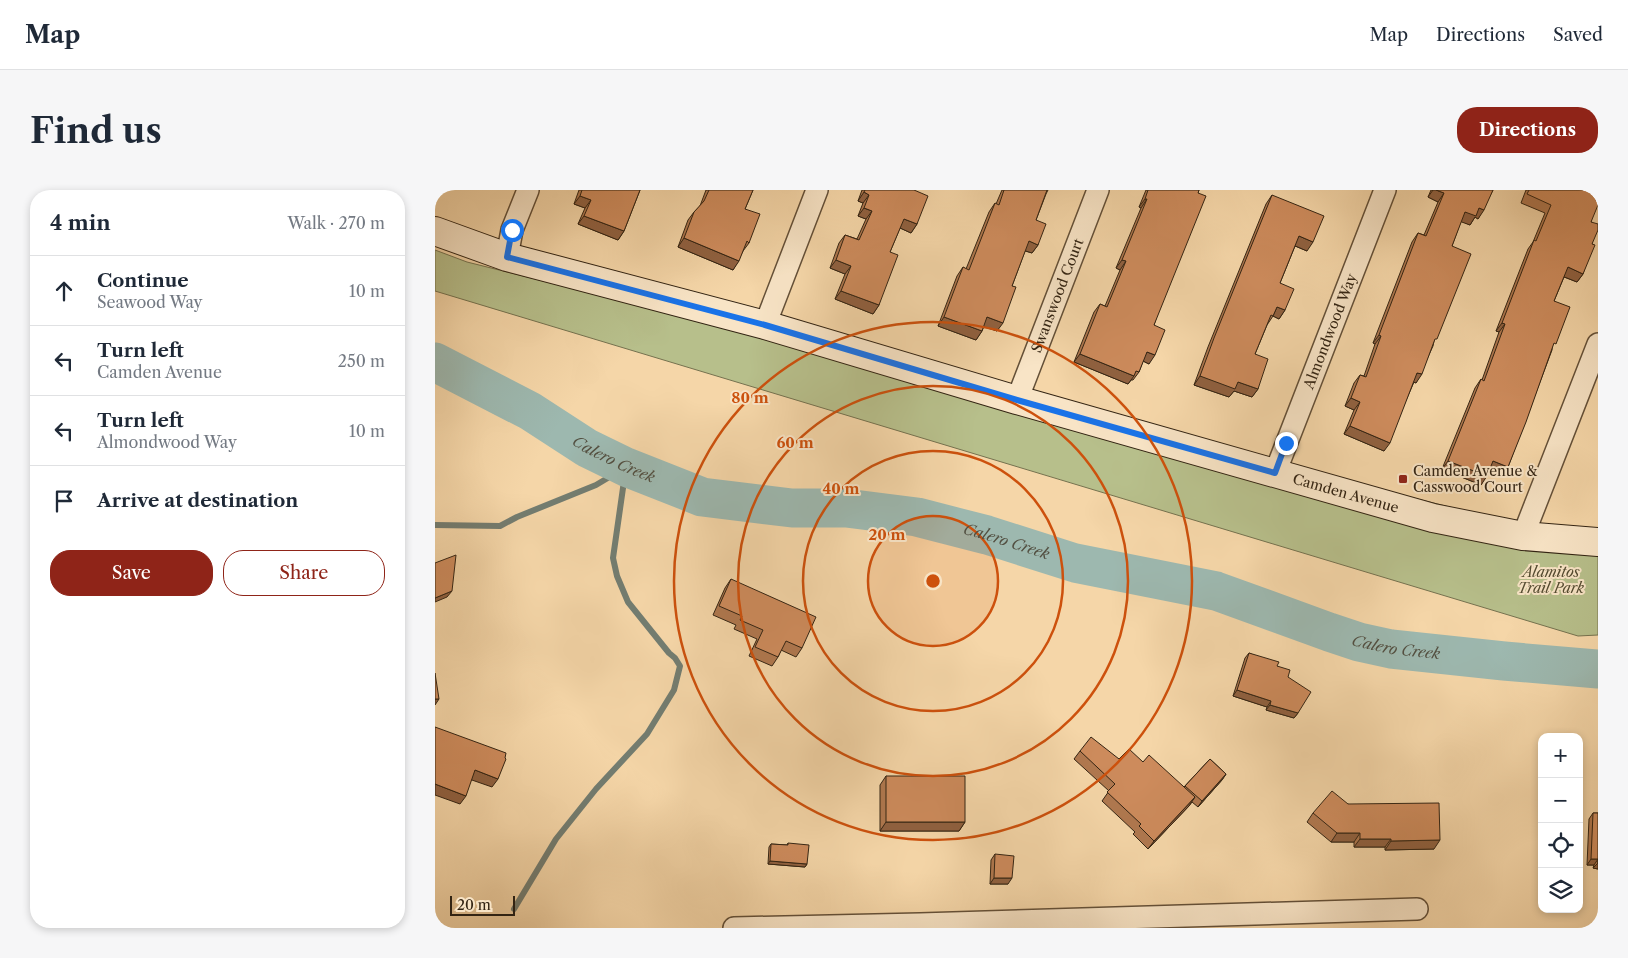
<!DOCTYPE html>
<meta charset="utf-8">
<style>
body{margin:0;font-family:"Libre Caslon Text",serif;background:#f6f6f7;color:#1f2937}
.controls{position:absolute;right:15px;bottom:15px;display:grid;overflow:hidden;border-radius:10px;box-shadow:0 2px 8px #0003}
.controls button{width:45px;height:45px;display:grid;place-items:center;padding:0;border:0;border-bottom:1px solid #e0e1e3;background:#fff;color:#1f2937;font:25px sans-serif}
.scale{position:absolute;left:15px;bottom:12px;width:65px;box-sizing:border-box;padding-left:5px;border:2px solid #332413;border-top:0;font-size:14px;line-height:18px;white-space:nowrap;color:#332413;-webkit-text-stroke:4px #f8e4c6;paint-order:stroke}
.stop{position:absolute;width:15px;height:15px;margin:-11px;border:4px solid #1a73e8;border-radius:50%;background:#fff}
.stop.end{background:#1a73e8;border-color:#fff;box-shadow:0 1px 5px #0008}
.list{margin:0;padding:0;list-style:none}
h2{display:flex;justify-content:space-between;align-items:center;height:65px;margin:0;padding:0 20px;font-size:21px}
h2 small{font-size:16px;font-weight:400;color:#747a83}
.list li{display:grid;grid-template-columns:32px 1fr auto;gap:15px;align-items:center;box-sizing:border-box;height:70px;padding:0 20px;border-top:1px solid #e0e1e3}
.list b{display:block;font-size:19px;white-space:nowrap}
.list p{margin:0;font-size:16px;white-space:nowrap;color:#747a83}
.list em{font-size:16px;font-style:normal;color:#747a83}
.actions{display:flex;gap:10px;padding:15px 20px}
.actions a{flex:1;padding:11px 0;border:1px solid #8f2418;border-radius:20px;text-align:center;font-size:18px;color:#8f2418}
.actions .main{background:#8f2418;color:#fff}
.icon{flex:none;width:28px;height:28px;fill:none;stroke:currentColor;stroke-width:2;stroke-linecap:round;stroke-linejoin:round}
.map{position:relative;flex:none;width:1163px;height:738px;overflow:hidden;border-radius:20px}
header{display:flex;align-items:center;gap:30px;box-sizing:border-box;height:70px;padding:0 25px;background:#fff;border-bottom:1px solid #e0e1e3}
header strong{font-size:24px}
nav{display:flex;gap:28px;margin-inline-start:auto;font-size:18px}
.intro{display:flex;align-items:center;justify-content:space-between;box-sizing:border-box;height:120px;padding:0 30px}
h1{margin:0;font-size:35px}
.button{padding:12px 22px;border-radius:20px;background:#8f2418;color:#fff;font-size:18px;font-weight:700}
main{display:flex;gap:30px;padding:0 30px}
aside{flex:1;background:#fff;border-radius:20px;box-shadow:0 2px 8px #0003}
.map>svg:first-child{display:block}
</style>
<header>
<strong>Map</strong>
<nav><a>Map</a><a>Directions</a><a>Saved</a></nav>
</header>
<div class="intro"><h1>Find us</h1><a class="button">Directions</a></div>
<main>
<aside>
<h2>4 min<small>Walk · 270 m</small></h2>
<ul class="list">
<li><svg class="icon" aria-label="ahead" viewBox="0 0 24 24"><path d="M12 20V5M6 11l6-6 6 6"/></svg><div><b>Continue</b><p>Seawood Way</p></div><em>10 m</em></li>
<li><svg class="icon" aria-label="left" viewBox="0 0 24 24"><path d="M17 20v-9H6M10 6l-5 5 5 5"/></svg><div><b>Turn left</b><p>Camden Avenue</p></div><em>250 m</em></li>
<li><svg class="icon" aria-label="left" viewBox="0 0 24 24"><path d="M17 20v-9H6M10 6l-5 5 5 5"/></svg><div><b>Turn left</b><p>Almondwood Way</p></div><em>10 m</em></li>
<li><svg class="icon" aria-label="arrive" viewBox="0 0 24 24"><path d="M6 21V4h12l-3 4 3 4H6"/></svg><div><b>Arrive at destination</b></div></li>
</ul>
<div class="actions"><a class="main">Save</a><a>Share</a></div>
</aside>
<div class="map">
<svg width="1163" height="738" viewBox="0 0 1163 738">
<rect width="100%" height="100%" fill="#f5d6a8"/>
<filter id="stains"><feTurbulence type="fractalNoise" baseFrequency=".004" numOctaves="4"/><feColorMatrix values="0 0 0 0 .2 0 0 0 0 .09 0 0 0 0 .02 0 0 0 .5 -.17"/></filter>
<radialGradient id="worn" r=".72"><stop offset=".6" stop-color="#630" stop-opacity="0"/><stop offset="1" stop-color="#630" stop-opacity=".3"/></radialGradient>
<path fill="#b7bf8b" stroke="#75724f" d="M0,60L32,72L1163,354V445L1143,446L0,101Z"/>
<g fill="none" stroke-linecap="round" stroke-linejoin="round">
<path stroke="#737d71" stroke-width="6" d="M0,335L65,336L82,327L161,295L191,277
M79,719L121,649L161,599L212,544L239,500L245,476L240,468L234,463L193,412L182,386L178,368L191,277"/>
<path stroke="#9db8af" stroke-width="39" id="s1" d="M0,172L95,221L152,258L191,277L267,307L357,318H411L482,327L552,345L640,373L781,401L894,442L924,452L956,459L1069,471L1163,479"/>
<g stroke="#645038" stroke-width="24">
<g id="street">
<path d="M72,67L77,40L93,0"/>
<path d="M330,135L382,0"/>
<path id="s2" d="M582,210L663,0"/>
<path id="s3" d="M840,283L950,0"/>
<path d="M1088,346L1163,154"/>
<path d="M299,738L485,734L982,719"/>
</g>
</g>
<g stroke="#332413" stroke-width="30">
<g id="secondary">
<path id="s4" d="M0,41L72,67L330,135L582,210L998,328L1088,346L1163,352"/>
</g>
</g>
<use href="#street" stroke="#f8e4c6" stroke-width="21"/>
<use href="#secondary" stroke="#f8e4c6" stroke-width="28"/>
</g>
<path fill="#b0784f" stroke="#332413" d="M144,0H205L189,41L183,50L143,34L150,18L139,14Z
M271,0H318L310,19L314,53L308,61L298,80L243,57L253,30L259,22L265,16Z
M427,0H479L482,34L476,43L465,38L455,62L444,115L438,124L400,109L410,84L395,78L404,53L410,45L422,49L431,29L423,26L428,13L423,11Z
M567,0H613L611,4L601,30L603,55L597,63L590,61L577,96L562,141L549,136L547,141L541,150L503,136L522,86L528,77L531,79L554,22L560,13L561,14Z
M711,0H764L719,135L714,174L708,171L704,182L698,190H696L693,194L639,172L659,122L665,114L670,116L685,80L681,78L706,18L704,17Z
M996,0H1058L1043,29L1040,27L1035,35L1026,31L1017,56L998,156L981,193L979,192L949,261L909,244L919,220L910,216L919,193L925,185L929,186L940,154L938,153L977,52L983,43L989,45L1003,12L993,7Z
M1091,0H1163L1156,32L1157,54L1148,84L1142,92L1129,87L1119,111L1117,160L1073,277L1067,285L1054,280L1046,295L1007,279L1040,198L1046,189L1047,190L1064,142L1061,141L1093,59L1098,52L1110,23L1086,13Z
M837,5L872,61L860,56L845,93L850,120L844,129L838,126L832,135L820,164L823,199L817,207L799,201L794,207L759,195L773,157L831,14Z
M296,389L367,458L361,467L346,460L343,467L337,476L314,466L322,449L299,439L301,435L278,425L290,398Z
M814,463L842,476L853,487L863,523L859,528L831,520L832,517L798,506L810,468Z
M645,561L684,569L708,572L749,597L775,569L791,584L787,590L763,617L757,612L754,616L713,659L698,644L700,642L667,611L674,601L639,569Z
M451,586L530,632L524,641H445V595Z
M913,614L999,659L950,660V657H919V652H896L872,632L878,623Z
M1158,623H1163V679L1158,678L1159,675H1152L1154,629Z
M353,653L372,674L370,677L333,674L334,657L336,654L352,655Z
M560,664L573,694H555L556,670Z"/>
<path fill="#906140" stroke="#332413" d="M998,0H1001L1009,3L1003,12L993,7Z
M429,2L434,5L428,13L423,11Z
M145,6L156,10L150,18L139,14Z
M710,9H712L706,18L704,17Z
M429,18L437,21L431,29L423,26Z
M1044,18L1049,20L1043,29L1040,27L1035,35L1024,31L1030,22Z
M149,26L189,41L183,50L143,34Z
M469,29L482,34L476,43L463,37Z
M864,46L878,52L872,61L858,55Z
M249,48L304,71L298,80L243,57Z
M594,51L603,55L597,63L588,60Z
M401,70L416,76L410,84L395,78Z
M687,70L691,71L685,80L681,78Z
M1133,77L1148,84L1142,92L1127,86Z
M406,101L444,115L438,124L400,109Z
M842,117L850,120L844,129L838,126Z
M509,127L547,141L541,150L503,136Z
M552,127L568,133L562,141L546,136Z
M1067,133L1070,134L1064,142L1061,141Z
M944,145L946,146L940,154L938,153Z
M712,162L720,165L714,174L706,170Z
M645,164L699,186L693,194L639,172Z
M982,183L987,184L981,193L976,191Z
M765,186L803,192L823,199L817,207L799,201L794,207L759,195Z
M916,208L925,212L919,220L910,216Z
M915,236L955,253L949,261L909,244Z
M1013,271L1052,286L1046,295L1007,279Z
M1058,271L1073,277L1067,285L1052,279Z
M17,401L12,407L0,412V408Z
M802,500L836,511L832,517L798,506Z
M0,509H4L0,515Z
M835,515L863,523L859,528L831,520Z
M40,580L63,589L57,597L34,589Z
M791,584L787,590L763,617L767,611Z
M0,594L31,606L25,614L0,605Z
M760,607L754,616L713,659L719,651Z
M451,632H530L524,641H445Z
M902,643H925L919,652H896Z
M925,649H956L950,657H919Z
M1005,650L999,659L950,660L956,651Z
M1156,669H1163L1159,675H1152Z
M335,671L372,674L370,677L333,674Z
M1163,673V679L1158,678Z
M559,688H577L573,694H555Z"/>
<path fill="#cd8b5c" stroke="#332413" d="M147,0H205L189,41L149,26L156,10L145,6Z
M274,0H318L310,19L325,24L314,53L312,51L304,71L249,48L259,22L269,11Z
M430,0H479L493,6L482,34L469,29L455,62L463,65L444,115L406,101L416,76L401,70L410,45L424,50L437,21L429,18L434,5L429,2Z
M569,0H612L601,30L611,34L603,55L594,51L577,96L581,97L568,133L552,127L547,141L509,127L528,77L534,80L560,13L564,15Z
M713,0H764L763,3L771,6L719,135L730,140L720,165L712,162L704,182L701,181L699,186L645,164L665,114L672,117L691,71L687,70L712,9H710Z
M1001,0H1058L1049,20L1044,18L1041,26L1030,22L1017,56L1036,64L1002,149H1000L987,184L982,183L955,253L915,236L925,212L916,208L925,185L931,187L946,146L944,145L983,43L991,46L1009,3Z
M1094,0H1163V15L1156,32L1163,34V40L1157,54L1160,55L1148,84L1133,77L1119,111L1135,117L1121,154L1119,153L1091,232L1073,277L1058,271L1052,286L1013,271L1046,189L1049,191L1070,134L1067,133L1099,50L1101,51L1116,15L1092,4Z
M837,5L889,26L878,52L864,46L845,93L859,99L850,120L842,117L838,126L836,125L820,164L833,169L823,199L803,192L800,199L765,186L779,148Z
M21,365L17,401L0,408V373Z
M296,389L381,427L367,458L351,451L343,467L320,457L328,440L305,430L307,426L284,416Z
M814,463L844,472L842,476L855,480L853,487L876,502L863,523L835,515L836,511L802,500Z
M0,483L4,509H0Z
M0,537L71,563L70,568L71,569L63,589L40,580L31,606L0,594Z
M656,547L684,569L694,559L708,572L714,565L760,607L719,651L704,636L706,634L672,602L680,594L645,561Z
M775,569L791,584L767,611L750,596Z
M451,586H530V632H451Z
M897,601L913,614L1004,613L1005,650L956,651V649H925V643H902L878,623Z
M1158,623H1163V673V669H1156Z
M353,653L374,655L372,674L335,671L336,654L353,655Z
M560,664L579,666L577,688H559Z"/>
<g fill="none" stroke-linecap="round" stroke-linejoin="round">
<path stroke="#1a73e8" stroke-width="6" d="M77,40L72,67L330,135L582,210L840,283L851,253"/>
</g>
<circle cx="498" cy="391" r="65" fill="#cd510d" fill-opacity=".12"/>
<g fill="none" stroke="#cd510d" stroke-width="2.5">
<circle cx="498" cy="391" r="65"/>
<circle cx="498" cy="391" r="130"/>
<circle cx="498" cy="391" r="195"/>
<circle cx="498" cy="391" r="259"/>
</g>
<rect fill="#8f2418" stroke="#f8e4c6" stroke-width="2" x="963" y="284" width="10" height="10" rx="2.5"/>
<g text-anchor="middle" stroke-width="4" stroke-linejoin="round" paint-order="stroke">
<g font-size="14" fill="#332413" stroke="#f8e4c6">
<text dy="5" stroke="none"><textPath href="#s2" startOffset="112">Swanswood Court</textPath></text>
<text dy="5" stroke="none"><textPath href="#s3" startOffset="152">Almondwood Way</textPath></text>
<text dy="5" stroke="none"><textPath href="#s4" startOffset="948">Camden Avenue</textPath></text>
</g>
<g font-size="14" fill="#332413" stroke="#f8e4c6" text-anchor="start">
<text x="978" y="286">Camden Avenue &amp;<tspan x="978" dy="16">Casswood Court</tspan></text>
</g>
<g font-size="14" font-style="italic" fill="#544b31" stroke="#f8e4c6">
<text x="1116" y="387">Alamitos<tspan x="1116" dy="16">Trail Park</tspan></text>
</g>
<g font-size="15" font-style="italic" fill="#535042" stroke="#f8e4c6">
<text dy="5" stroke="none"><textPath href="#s1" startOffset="204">Calero Creek</textPath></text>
<text dy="5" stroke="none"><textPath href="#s1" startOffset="609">Calero Creek</textPath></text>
<text dy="5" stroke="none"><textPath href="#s1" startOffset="1014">Calero Creek</textPath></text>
</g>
</g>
<circle cx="498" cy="391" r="8" fill="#cd510d" stroke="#f8e4c6" stroke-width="2.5"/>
<g font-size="15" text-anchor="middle" font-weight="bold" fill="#cd510d" stroke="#f8e4c6" stroke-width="4" stroke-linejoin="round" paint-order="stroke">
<text x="315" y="213">80 m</text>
<text x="360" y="258">60 m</text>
<text x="406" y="304">40 m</text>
<text x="452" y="350">20 m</text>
</g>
<rect width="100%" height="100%" filter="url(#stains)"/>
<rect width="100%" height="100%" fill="url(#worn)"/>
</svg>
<div class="controls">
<button>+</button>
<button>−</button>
<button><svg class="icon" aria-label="locate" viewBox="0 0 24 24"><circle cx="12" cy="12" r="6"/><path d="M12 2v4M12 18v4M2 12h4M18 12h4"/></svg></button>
<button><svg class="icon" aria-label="layers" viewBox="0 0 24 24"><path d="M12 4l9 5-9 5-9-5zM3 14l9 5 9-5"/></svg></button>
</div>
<div class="scale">20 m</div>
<div class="stop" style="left:77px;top:40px"></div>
<div class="stop end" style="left:851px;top:253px"></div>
</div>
</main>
